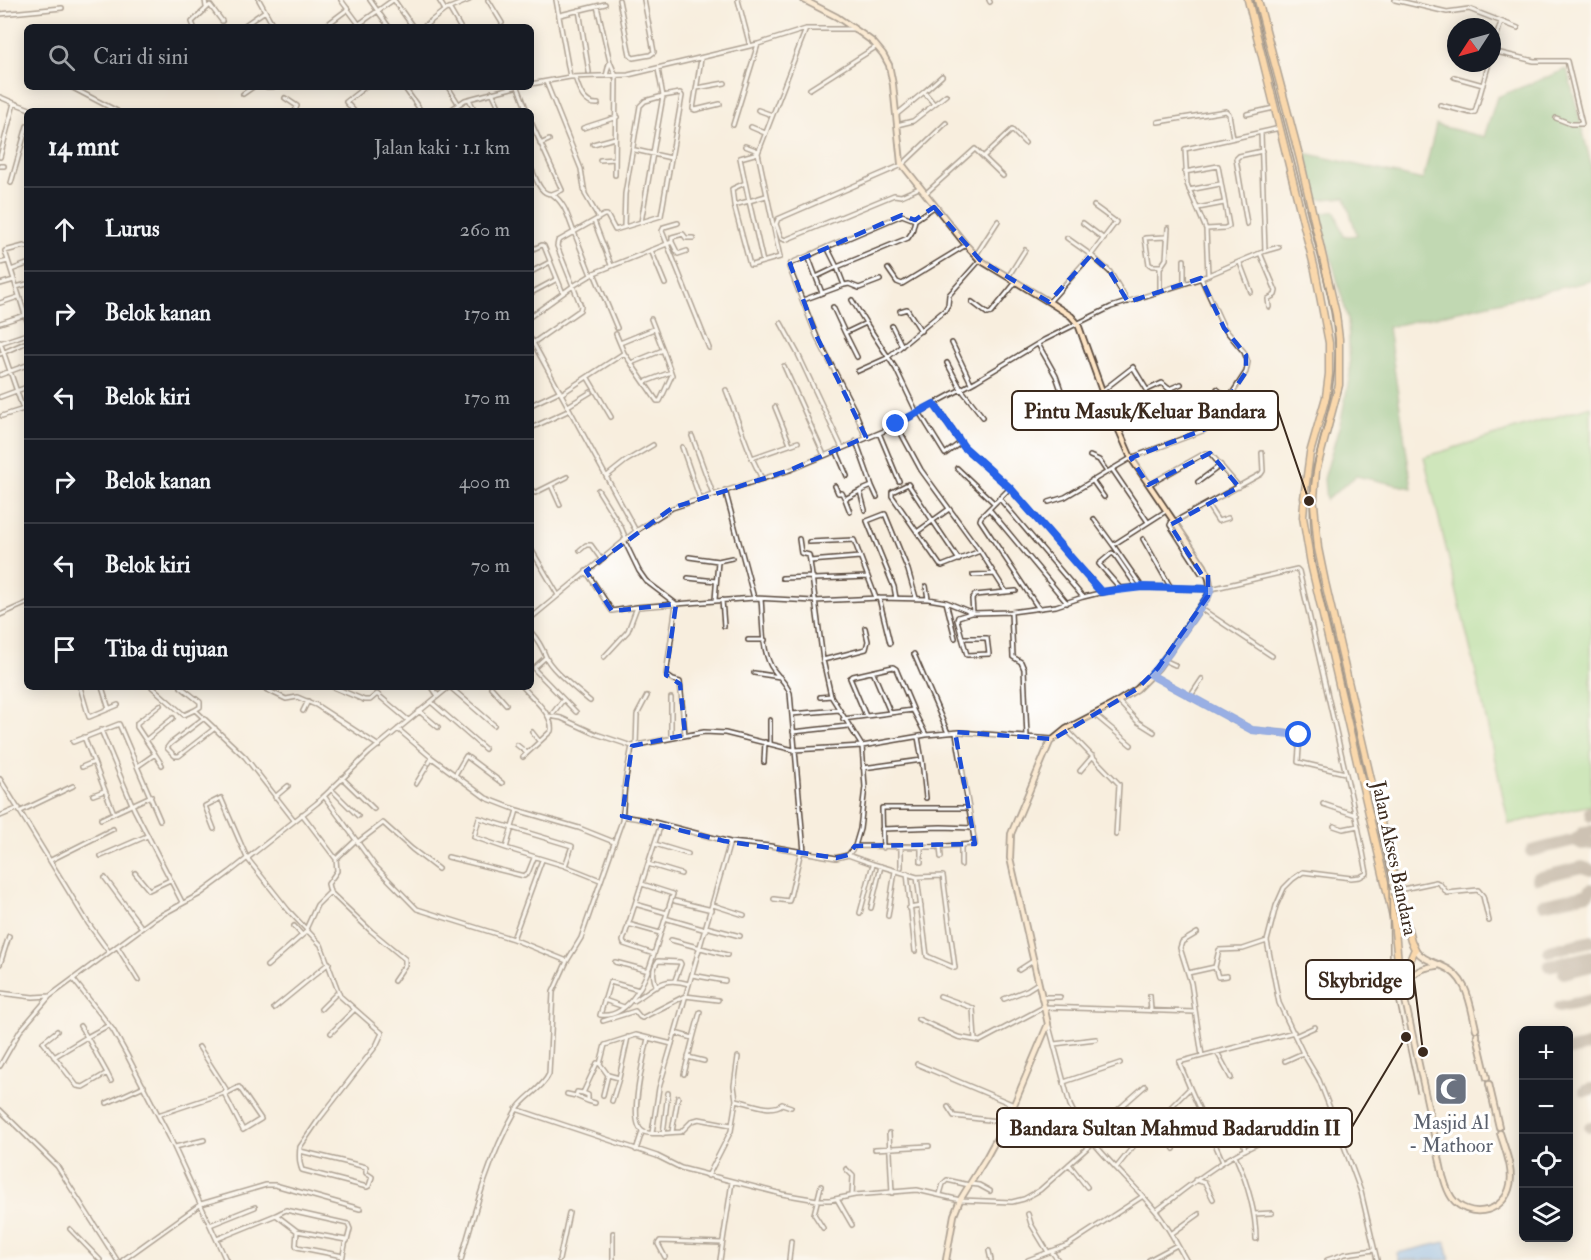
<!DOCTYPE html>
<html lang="id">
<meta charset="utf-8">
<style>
body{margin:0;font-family:"IM FELL Double Pica",serif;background:#20242c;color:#f1f3f6}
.controls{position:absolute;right:18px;bottom:18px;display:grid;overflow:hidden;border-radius:9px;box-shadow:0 3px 15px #0003}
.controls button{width:54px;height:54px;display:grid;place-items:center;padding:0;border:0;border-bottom:2px solid #363941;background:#171b24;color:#f1f3f6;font:30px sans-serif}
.compass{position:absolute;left:1447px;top:18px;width:54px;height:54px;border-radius:50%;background:#171b24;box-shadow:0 3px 15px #0003;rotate:234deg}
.stop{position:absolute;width:18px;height:18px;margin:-14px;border:4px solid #2563eb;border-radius:50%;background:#fff}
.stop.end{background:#2563eb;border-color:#fff;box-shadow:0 2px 6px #0008}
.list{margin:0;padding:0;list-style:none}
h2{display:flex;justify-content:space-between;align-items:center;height:78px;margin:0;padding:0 24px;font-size:26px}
h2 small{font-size:20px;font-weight:400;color:#9ea1a6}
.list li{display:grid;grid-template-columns:39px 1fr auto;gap:18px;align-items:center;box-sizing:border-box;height:84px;padding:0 24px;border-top:2px solid #363941}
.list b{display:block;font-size:22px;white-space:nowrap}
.list em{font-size:20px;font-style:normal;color:#9ea1a6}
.icon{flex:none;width:33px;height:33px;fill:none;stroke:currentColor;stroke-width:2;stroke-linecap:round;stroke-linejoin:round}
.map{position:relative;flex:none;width:1591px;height:1260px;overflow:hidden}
.search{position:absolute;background:#171b24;box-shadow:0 3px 15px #0003;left:24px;top:24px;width:510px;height:66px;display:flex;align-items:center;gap:15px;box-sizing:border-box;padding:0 21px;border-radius:9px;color:#9ea1a6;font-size:22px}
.panel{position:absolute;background:#171b24;box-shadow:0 3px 15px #0003;left:24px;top:108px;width:510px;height:582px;border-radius:9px}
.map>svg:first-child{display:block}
</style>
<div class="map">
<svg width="1591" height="1260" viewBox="0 0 1591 1260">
<rect width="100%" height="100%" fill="#fff"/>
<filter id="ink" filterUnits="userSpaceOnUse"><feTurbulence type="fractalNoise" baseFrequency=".0167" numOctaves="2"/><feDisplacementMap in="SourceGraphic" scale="12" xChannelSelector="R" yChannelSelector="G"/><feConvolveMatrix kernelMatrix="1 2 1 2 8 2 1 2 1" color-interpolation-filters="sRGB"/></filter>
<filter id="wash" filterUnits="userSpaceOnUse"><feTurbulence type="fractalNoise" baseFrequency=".008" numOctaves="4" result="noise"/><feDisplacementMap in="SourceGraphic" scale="24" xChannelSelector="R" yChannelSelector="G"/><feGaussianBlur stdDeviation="1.35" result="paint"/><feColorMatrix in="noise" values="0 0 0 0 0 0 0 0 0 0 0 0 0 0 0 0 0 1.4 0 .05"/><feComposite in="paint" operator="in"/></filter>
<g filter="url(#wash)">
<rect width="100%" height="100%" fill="#f8eede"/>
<path fill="#9ddc91" stroke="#6c8358" stroke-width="1.5" d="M1591,406V805L1509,824L1474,664L1424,457Z"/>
<path fill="#7ebc7b" stroke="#5c734c" stroke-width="1.5" d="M1567,69L1591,164V281L1388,327L1412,488L1356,476L1326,500L1324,479L1341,420L1350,374L1348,319L1319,214L1335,211L1344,237L1357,235L1345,197L1316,200L1305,153L1423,180L1436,125L1484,137L1497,97Z"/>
<path fill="#81b7f0" stroke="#5e7087" stroke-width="1.5" d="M1446,1242L1450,1260H1399L1397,1253Z"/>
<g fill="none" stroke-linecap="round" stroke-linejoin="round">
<path stroke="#9a8c7e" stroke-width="12" d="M1590,812L1591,816
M1575,840L1584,832L1591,831
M1531,851L1575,840L1582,844L1591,843
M1537,878L1582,867L1591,870
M1543,904L1588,894L1591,889
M1549,951L1591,941
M1549,966L1591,956
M1564,973L1591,966
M1559,1007L1591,1000
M1571,1050L1591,1045
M1585,1091L1591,1089
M1590,1127H1591"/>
</g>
</g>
<g filter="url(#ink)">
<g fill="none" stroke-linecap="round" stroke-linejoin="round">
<g stroke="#57473b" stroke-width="6">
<path id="street" d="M205,0L206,7
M259,0L274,27
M341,0L361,27
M370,0L389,27
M394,0L413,27
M439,0L445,10
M488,0L502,23
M556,0L570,77
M619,0L630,55L633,58L650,55L654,52L644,0
M738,0L750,46
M989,0L990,2
M1395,0L1447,12L1469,9L1518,28
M597,6L610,62L616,76L615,175
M449,8L460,27
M579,10L589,72
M0,14L62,8
M560,15L605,4
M194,27L192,22L210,5L222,21
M242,27L265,11
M324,27L348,9
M355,27L393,0
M423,27L445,10L469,0
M1492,51L1534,61H1567L1582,124H1571L1556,118
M1492,51L1501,22
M701,59L693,109L695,110L720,104
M606,76L609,64
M575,77C579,89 583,105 598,104
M1454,77L1483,85
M546,82L581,169L585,194L599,218
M531,84L570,77L628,75L758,44L806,29H854
M71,87L117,111
M267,87H273
M404,87L421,111
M448,87L458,103
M518,87L527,111
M697,88L725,83
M810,89L876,47
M492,92L501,111
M243,94L253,87
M0,97L14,103L0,157
M285,98L297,106L295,111
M469,99L475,111
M14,103L35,111
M934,104L924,92L942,76
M1440,105L1471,113L1475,112L1489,63
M758,110L772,115
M354,111L346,102L365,87
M449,111L465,100L515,87
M1247,114L1274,108
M896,115L924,92
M531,122L562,190L552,194
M1158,122L1226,111L1229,114L1233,138
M733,125L758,44
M897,125L913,121L946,95
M751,127L765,133
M583,128L617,117
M1261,133L1265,251
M540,144L549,140
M593,144L615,138
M745,146L758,151
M635,150L671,158
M758,153L740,158L749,201L766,196
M984,156L1012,130L1025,143
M600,160L615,159
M0,166H4
M531,168C536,178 540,195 552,194C566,204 568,218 574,232L604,215H607L615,230L661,216L682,96L680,93L663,96L658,69
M1185,172L1218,166L1229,226L1225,228L1206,229
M11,183L27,126
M919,188L901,196L894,195L785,240L781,238L776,224L778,219L902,165L946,123
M1189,190L1220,184
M925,194L975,149L1003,176
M734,205L732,189L745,183
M1094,206L1116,222L1091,255L1110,272L1128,302
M1198,208L1224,203
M594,221L611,265
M678,223L664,227L662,231L709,348
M1083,223L1104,239
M1247,224L1236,159L1239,156L1262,151
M624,226L625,194L640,106L645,101L663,96L641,222
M672,242V237L683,234L686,238H693
M27,247L24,246L5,251L27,321
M531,250L542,245L544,246L563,293
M651,250L665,284
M1260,253L1276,291L1275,295L1268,299L1269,307
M976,255L998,221
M808,256L791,263L789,267L817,337L855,411L866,438
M1184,260V283
M763,262L749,201L734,205L750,265H752L780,257L758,153L806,29
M0,263L8,261
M1240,263L1251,292
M1161,266H1152L1149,264L1145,238L1166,237
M888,269L897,282L902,284L966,245
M11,270L27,264
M531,272L550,262
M1208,275L1206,229L1187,184L1185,149L1280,128
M816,277L837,267L827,247L902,215L915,220
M1008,277L1025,250
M0,284L14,280
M844,285L849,284L859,288L880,280
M16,287L27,284
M1160,291V268L1166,259L1168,228
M531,293L557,279
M822,293L808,256L827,247
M803,300L844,285L837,267L908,238L912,232L915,220L934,207
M852,300L866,323
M972,302L988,314L991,313L1016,282
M1049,302L1091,255L1067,238
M0,303L18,297
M833,307L845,333L866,323L896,369L917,413
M900,311L907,309L921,331
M531,316L573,286L557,246L558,241L574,232L591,275
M651,319L663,350
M0,323L25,315
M781,323L798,354L842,448
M892,326L902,346
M617,328L594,273L672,242L678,254L687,251
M845,333L857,357
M616,334L624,353L657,401H660L672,375L663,350L631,363
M531,339L636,531L672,508L790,470L884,431L976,381L1044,340L1111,307L1199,279L1265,251L1279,247
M0,342L23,409
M0,343L27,334
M533,343L580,310L581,306L573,286L593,274
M620,343L654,329
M952,343L971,383
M1038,344L1056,376L1070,416
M0,354L27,342
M947,363L961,389L983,417
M784,366L824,455
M858,371L887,358L945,310L948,305L949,295L980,260
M0,375L27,365
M588,378L611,417
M645,382L671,372
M1217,389L1229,399
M726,390L752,458L798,442
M1102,391L1133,367L1147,390L1162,383L1169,389L1181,384
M561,394L624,353
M0,397L27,387
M934,404L964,447L1010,488L1101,592
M531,405L560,391
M568,406L591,392
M775,407L790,444
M919,412L945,454L960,443
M2,416L27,408
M896,424L921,470L980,551L1006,592
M531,428L570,410
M879,433L899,481
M692,436L713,494
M856,441L872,486L860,491L865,510
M682,447L700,499
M836,450L847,476
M1090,456L1099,460L1107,472
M752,458L762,479
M957,468L994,503
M1112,469L1148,522
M607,476L626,461L653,445
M1092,480L1104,497
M1198,482L1221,465
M1150,484L1205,453H1210L1239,487
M551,485L560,505
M835,486L838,493H842L845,499
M872,486L877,497
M1010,488L981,517L980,520L1039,609
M531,489L535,493L567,477
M598,490L621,527L626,539
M725,490L754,598
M999,498L1083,597
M1049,502L1065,497L1131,458L1205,430L1217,417L1246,372L1248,362L1244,352L1224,328L1201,278
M1207,504L1218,521L1228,518
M989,509L1067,603
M850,512L845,499L860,491
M1094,519L1113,545
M1172,521L1170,525L1201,573L1208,574
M1174,522L1261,474L1263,471L1262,453
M917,532L949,509
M1143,539L1171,588
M624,540L639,571L646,581L675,603
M809,542L854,540L876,598
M531,549L558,595
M580,550L586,545H591L601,559
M689,557L718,561
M959,560L908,484L892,492V496L940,565L942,566L980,551
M810,561L860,557
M586,571L612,611L637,607L754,598L814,601L879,598L928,599L946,602L973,613L1011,612L1056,606L1083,597L1120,588L1142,587L1211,589L1297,569L1299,571L1358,826L1367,873L1360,877L1351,878L1303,872L1293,879L1284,888L1276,906L1267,941L1279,1003L1303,1053L1319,1080L1333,1116L1361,1192L1377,1260
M973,575L995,574
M688,578L716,581
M782,578L813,577
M814,579L868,577
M926,586L928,599
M1142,587L1113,545L1166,511
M1120,588L1099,564L1112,553L1115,555L1137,587
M879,598L890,643
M896,598L894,587L867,521L885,514L908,570L916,598
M761,599C763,619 761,647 771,666C777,676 786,682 790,693L804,852
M715,600L718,561L732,558
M722,600L724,626
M946,602L955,638
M676,604L666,675L673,680L680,682L685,735
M1200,608L1272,656
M1011,612L1013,657L1021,662L1024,669L1027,737
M973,613L972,599L975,595L1016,591
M0,615L27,603
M531,618L636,531
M531,632C538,640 542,647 546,657C550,669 579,692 590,701
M962,638H987L989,654L967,655L957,620L958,617L971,613
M748,640H765
M914,654L948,733
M546,657L535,667V670L576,712
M604,657L628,631L637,607
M823,660L866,649L868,641L865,628
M1164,660L1175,665
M873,672L890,712
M754,673L780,677
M1151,675L1252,730L1298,734L1300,736L1298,762L1345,773
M80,687L89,717L118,705
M102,687L109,709
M152,687L184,715L195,710
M181,687L200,702V707L195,710L245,757L294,820
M261,687L286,699L297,697L316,705L379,746
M333,687L364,700H370L377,694L408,720
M432,687L438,696
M450,687L494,725
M491,687L506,704
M523,687C533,699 554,715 551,731L523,757
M820,697L831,696
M1190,697L1202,679
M671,698V737
M1118,701L1138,722L1154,732
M431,702L485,749
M303,711L308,701
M419,711L438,727
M553,713L563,700
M792,714L839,710
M1094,714L1131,745
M549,716L561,718L596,734L632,746L704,732L725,733L794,750L862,746L926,735
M866,716L850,678L853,676L893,667L896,669L913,709
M204,718L170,744L167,748L175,756H179L215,728
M843,719L913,710L926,735L959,732L1052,739
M770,720V743
M398,729L432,758L486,798L517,810L579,828L614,842
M1066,729L1119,784L1116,835
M101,730L134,809L182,902
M532,732L539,741
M793,732L848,726
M84,737L114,813
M146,740L173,718
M73,742L119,724L160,820
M517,745L527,753
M636,745L637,715L647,696
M155,754L162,765
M922,760L926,798
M764,762L765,742
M429,763L432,758
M138,766L155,754L137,727V723L160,705
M82,767L94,762
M863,768L922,760L918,737
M1080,771L1093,756
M455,775L466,756L502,783
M342,778L374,809
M0,779L88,923L109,952
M416,784L427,766
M331,789L358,816
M93,795L104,791
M324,796L375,866L417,909L513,939L567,961
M275,797L288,786
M1323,804L1356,815
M21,811L73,786
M302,814L336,859L356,840
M0,816L19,808
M622,816L646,820L730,842L770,846L836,858L848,855L855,846L860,829L865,787L862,746L831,696L823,660L810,561L809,555L801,553L799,539
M101,819L151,796
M1334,826L1343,829L1358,826
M214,829L205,806L221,798L247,858L288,910L321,945L340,996L382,1033L376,1046L317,1122L300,1147C299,1155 299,1163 302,1170L367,1187L369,1186L372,1177L366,1173V1167L300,1151
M882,829L941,827L973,828
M358,842L383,823L412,849L438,869
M655,844L688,854
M855,846L932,847L975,844L956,733
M940,846L941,857
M921,847V862
M506,848L474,837L479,818L572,846L565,866L506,848L517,810
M883,848L882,808H969
M848,855L873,864L860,913
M101,856L147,836
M448,857L524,876L528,873L534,858
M336,859L337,871L328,884L330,892L371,931L405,959V965L394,981
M51,860L113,829
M648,864L681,874
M873,864L917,877L943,876L955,968L927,956L917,877
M961,865V846
M565,866L600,880
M901,867V848
M135,873L149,890L170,880
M907,873L915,951
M105,878L142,928
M642,884L673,894L654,954
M1389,892L1436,882L1440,884L1447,893L1478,890L1483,896L1489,921
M774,899L789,901L801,851
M675,901L712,910
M635,904L667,913
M713,905L744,915
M871,908L881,866
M909,908L921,906
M888,916L895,871
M668,919L706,930
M628,924L660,933
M294,926L302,935
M706,927L740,936
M306,929L317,905L330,892
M513,939L542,860
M671,940L727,955
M117,946L138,980
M615,962L649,971
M0,964L9,936
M267,966L307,931
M1215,967L1218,977L1227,976
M1019,970L1033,961
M1188,973L1215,967L1219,950L1243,949L1267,941
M692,975L725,981
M73,979L113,1030L127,1055L170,1138L226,1260
M657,987C652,977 652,969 658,961L680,962L681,964L675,980
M639,990L610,982L600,1015C630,1019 647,977 654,954L624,944L623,941L661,824
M0,993L33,997L50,996L154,919L200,894L230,872L317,803L369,753L449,687
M940,996L973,1008L975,1040
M1150,996L1151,1011
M1041,997H1060
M1004,999L1027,990L1038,983
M604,1000L624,1007
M634,1001C656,987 662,976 689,984
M274,1008L329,963
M321,1009L338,992
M918,1019L958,1037L980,1041L1044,1007L1195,1012
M603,1021L635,1011L640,1017L642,1018L685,996L718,1000
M1049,1026L1070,1105C1088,1146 1126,1175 1154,1209C1167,1224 1176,1243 1186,1260
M57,1031L43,1042L77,1086L83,1087L107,1073L111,1081
M331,1033L354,1010
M1295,1036L1315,1027
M648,1038C645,1054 626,1125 644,1132C655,1136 669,1132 681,1132L692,1121L699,1119L731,1125
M693,1038L700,1012
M1054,1044L1096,1039
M1217,1052L1231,1078
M1202,1056L1294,1032
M54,1057L87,1037L80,1026
M688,1057L704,1061
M1285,1061L1303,1053
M917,1064L1014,1105
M0,1066L20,1031L49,997
M107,1073L87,1037L109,1025
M684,1074L693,1038L675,1033L730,842
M619,1078L628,1037
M1064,1082L1120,1063
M1190,1088L1223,1162
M583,1093L588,1095V1101L595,1103
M567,1094L576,1096L577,1092L583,1093L597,1063L600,1064
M603,1095L608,1075
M576,1096L588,1101
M736,1100C750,1103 771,1113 782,1104L791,1107
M612,1101L619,1078L608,1075L600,1064L605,1045L636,1035L672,1044
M107,1103L144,1086
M948,1107L954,1116L1006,1122
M516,1109L657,1156L681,1168L782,1194L817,1200H830L855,1195L917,1190L960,1200L1012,1202L1024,1199L1040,1190L1094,1142
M0,1110L57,1166L117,1260
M158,1115L224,1093L243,1130L261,1119L239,1087L225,1094L226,1089L199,1047
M1159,1119L1174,1149
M672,1132L678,1097
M652,1133L659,1088L675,1033
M889,1133L892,1193
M663,1134L668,1093
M1242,1135L1245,1150
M1088,1136L1145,1086
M175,1147L204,1140
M875,1149L929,1146
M636,1150L642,1132
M1235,1155C1247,1182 1256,1210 1256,1239
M1069,1164L1087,1187
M1116,1168L1140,1138L1190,1088L1179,1062L1202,1056L1191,983L1180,948L1182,942L1197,933
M846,1169L853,1176L852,1195
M708,1176L731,1131L736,1100L734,1086L738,1057
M1195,1180L1205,1183L1213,1199
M970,1184L979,1185L990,1191
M821,1186L814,1214L823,1228
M940,1194L943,1184L947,1180L969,1185
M837,1199L852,1225
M1156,1211C1181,1192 1205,1172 1233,1156C1263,1139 1299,1128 1333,1116
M1028,1214L1031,1224L1048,1252
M1254,1214L1272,1213
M276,1215L286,1210L348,1224L350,1229L347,1241
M210,1225L255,1207
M70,1229L100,1260
M297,1231L296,1245L297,1247L343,1256
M1171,1234L1199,1214
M217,1239L276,1215L297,1231L346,1240L342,1260
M989,1251L991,1260
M1051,1251L1058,1260
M665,1257L658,1244L660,1241L722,1243
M123,1260L201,1204L266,1185H275L360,1209
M461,1260C475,1210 489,1157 515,1112C523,1097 542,1090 549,1074L553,992L567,961L581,938L618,832L622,821L625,782L632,746
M559,1260L569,1213
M613,1260V1233
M720,1260L732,1182
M789,1260L791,1241
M1028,1260L1068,1245L1143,1196
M1149,1260L1177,1245
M1327,1260L1345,1254L1374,1250"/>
</g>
<g stroke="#57473b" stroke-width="8">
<path id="secondary" d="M804,0L837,17L862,34L873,42L883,54L889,65L893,85L901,163L966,245L980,260L1049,302L1071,316L1078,324L1102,391L1131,458L1204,566C1209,577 1212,584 1208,596L1158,668L1137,689L1112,705L1066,729L1050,742L1011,834L1010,858L1048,1024L1010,1114L986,1158L960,1200L954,1215L946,1260
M1415,949C1422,959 1431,961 1442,966C1468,976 1470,1005 1476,1029
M1399,972L1443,1176C1445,1183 1447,1191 1452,1198C1467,1219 1501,1214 1509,1189C1515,1173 1505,1149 1500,1133
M1404,991C1407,975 1421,967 1437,966
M1477,1035V1037
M1478,1040L1487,1078
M1489,1084L1499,1127"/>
</g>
<g stroke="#57473b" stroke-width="9">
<path id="highway" d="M1248,0L1315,270L1329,343V374L1326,397L1310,453L1304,498
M1258,0L1300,159L1336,314L1339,339V385L1316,471L1314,499
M1304,503L1303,517L1311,564L1394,921L1399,972
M1314,504L1318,548L1325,582L1389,857L1411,941L1415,949L1409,963L1399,972"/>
</g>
<use href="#street" stroke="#fff" stroke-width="3"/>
<use href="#secondary" stroke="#fee5c5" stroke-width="4.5"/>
<use href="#highway" stroke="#fcbd6f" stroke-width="6"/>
<path stroke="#3b2a1e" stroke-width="1.5" d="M1253,0C1271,71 1289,142 1307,212C1317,255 1333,303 1335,346C1337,392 1322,424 1314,467C1307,502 1310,536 1317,571L1389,876L1390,970L1417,1092"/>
</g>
</g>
<g fill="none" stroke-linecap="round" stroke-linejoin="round" filter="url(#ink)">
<path stroke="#2563eb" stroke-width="8" d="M896,424L934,404L964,447L1010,488L1101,592L1142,587L1211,589L1208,596L1169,653L1151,675L1252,730L1299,735"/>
</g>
<path d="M0 0H1591V1260H0ZM934,207L980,260L1049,302L1091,255L1110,272L1128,302L1201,278L1224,328L1246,355V372L1208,428L1131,458L1148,485L1210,453L1239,487L1170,525L1202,575L1208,574V596L1158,668L1137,689L1053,739L955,732L975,844L855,846L848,855L836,858L724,841L622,816L632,746L685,735L680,684L666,675L676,604L612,611L586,571L672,508L790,470L866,437L817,337L790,264L902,215L915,220Z" fill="#f8eede" fill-opacity=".55" fill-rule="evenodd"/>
<path fill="none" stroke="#1d4ed8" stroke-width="4.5" stroke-dasharray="12 8" stroke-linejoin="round" d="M934,207L980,260L1049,302L1091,255L1110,272L1128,302L1201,278L1224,328L1246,355V372L1208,428L1131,458L1148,485L1210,453L1239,487L1170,525L1202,575L1208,574V596L1158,668L1137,689L1053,739L955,732L975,844L855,846L848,855L836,858L724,841L622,816L632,746L685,735L680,684L666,675L676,604L612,611L586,571L672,508L790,470L866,437L817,337L790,264L902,215L915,220Z"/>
<defs>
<g id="mosque-square" transform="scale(1.725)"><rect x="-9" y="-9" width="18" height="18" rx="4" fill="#6b7280" stroke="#fff"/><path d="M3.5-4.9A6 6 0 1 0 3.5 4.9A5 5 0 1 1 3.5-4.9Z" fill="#fff"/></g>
</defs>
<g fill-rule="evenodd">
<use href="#mosque-square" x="1451" y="1089"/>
</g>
<g text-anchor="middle" stroke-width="6" stroke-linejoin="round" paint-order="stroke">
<g font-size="20" fill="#3b2a1e" stroke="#fff">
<text transform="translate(1395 858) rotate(78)" y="7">Jalan Akses Bandara</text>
</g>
<g font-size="20" fill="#5b616d" stroke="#fff">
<text x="1451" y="1129">Masjid Al<tspan x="1451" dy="23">- Mathoor</tspan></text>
</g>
</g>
<path fill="none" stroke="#3b2a1e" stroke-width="2" d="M1309 501L1278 410M1423 1052L1414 979M1406 1037L1352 1127"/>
<g fill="#3b2a1e" stroke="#fff" stroke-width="2">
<circle cx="1309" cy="501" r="6"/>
<circle cx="1423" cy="1052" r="6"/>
<circle cx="1406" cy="1037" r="6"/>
</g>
<g fill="#fff" stroke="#3b2a1e" stroke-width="2">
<rect x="1012" y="391" width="266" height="39" rx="6"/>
<rect x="1306" y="960" width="108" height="39" rx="6"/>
<rect x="997" y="1108" width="355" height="39" rx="6"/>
</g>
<g font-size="21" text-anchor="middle" font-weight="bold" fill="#3b2a1e">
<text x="1145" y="418">Pintu Masuk/Keluar Bandara</text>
<text x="1360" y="987">Skybridge</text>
<text x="1175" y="1135">Bandara Sultan Mahmud Badaruddin II</text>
</g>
</svg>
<div class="controls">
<button>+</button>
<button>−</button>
<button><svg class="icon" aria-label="locate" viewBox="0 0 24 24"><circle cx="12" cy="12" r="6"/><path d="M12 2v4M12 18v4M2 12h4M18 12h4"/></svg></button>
<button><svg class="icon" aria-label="layers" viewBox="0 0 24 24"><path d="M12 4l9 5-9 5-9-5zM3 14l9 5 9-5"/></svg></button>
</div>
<svg class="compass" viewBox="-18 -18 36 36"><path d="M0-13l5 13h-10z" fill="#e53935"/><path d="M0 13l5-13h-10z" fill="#9ea1a6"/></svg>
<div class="stop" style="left:1299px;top:735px"></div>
<div class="stop end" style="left:896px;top:424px"></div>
<div class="search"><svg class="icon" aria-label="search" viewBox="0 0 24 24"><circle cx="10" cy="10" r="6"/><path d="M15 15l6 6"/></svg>Cari di sini</div>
<section class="panel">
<h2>14 mnt<small>Jalan kaki · 1.1 km</small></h2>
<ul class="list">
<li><svg class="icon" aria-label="ahead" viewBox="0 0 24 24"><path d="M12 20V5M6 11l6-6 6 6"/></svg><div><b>Lurus</b></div><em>260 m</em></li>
<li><svg class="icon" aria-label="right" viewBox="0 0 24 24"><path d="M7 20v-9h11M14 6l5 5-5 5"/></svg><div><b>Belok kanan</b></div><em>170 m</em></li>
<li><svg class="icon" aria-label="left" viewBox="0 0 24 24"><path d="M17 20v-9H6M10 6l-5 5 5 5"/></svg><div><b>Belok kiri</b></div><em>170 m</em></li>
<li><svg class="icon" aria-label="right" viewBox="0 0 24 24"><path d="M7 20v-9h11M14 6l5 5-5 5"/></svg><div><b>Belok kanan</b></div><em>400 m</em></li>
<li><svg class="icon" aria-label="left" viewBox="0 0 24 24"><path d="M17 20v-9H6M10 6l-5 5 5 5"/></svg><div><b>Belok kiri</b></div><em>70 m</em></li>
<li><svg class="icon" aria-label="arrive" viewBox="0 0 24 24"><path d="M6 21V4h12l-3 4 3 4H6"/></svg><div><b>Tiba di tujuan</b></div></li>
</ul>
</section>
</div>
